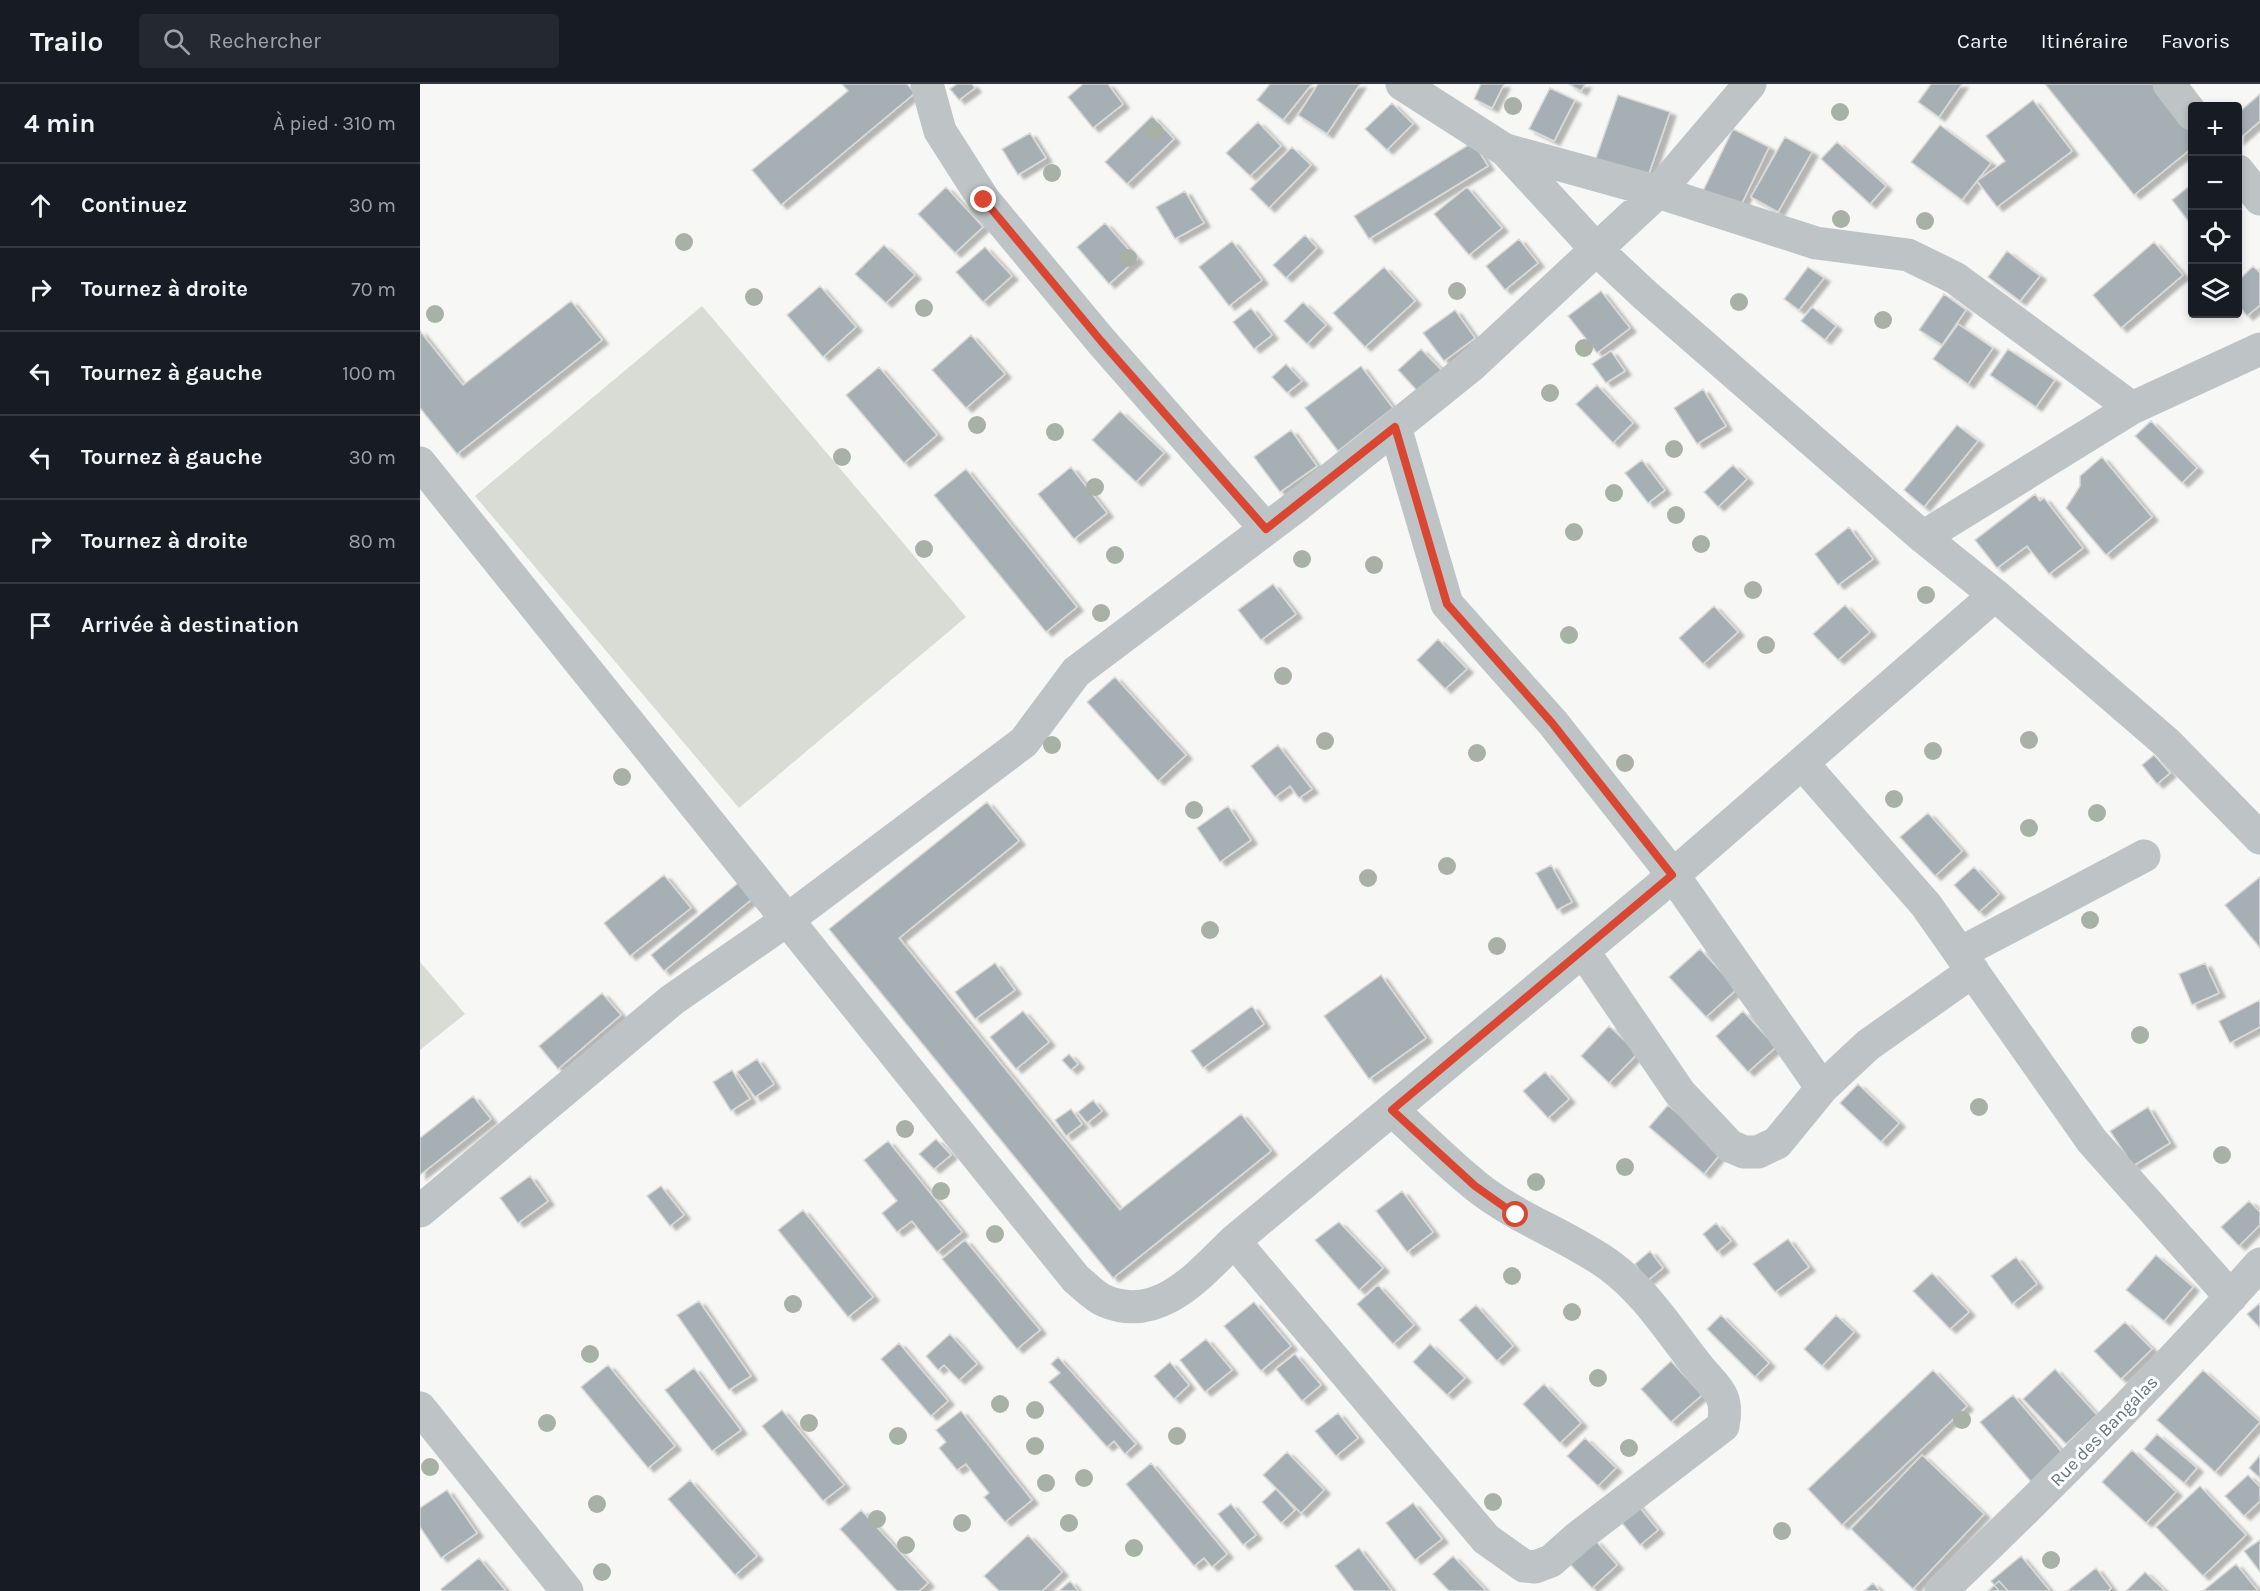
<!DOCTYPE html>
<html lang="fr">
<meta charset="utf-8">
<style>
body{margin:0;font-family:Karla,sans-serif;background:#242831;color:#f1f3f6}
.controls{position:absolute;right:18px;top:18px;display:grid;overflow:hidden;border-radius:6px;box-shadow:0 3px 9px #0003}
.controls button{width:54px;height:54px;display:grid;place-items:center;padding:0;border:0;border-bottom:2px solid #363941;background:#171b24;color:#f1f3f6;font:30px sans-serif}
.stop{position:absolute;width:18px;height:18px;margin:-14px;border:4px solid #d94733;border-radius:50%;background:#fff}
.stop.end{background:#d94733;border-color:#fff;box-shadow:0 2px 6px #0008}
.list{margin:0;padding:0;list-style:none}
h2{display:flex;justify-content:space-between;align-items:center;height:78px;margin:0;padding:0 24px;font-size:26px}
h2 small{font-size:20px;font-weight:400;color:#9ea1a6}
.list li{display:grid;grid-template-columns:39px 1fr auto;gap:18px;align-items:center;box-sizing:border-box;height:84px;padding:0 24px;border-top:2px solid #363941}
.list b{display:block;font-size:22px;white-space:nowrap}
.list em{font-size:20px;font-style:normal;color:#9ea1a6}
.icon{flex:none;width:33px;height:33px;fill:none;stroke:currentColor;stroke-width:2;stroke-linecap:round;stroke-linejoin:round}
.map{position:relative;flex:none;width:1840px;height:1507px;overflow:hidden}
header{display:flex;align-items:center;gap:36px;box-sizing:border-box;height:84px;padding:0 30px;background:#171b24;border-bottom:2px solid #363941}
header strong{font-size:28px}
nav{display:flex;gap:33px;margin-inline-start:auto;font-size:21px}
.search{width:420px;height:54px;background:#242831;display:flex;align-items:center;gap:15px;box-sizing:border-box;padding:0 21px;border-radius:6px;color:#9ea1a6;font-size:22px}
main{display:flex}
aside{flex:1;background:#171b24}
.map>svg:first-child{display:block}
</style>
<header>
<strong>Trailo</strong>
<div class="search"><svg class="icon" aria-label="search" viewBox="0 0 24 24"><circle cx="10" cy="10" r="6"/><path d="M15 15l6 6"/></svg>Rechercher</div>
<nav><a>Carte</a><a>Itinéraire</a><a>Favoris</a></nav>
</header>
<main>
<aside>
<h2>4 min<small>À pied · 310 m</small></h2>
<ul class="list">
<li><svg class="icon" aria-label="ahead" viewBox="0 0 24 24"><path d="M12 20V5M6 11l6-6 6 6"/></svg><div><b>Continuez</b></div><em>30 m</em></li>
<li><svg class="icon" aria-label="right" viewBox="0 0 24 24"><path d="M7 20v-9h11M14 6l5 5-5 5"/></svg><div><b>Tournez à droite</b></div><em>70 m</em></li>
<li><svg class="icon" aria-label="left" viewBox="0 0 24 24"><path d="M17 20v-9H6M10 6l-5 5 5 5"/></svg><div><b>Tournez à gauche</b></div><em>100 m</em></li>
<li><svg class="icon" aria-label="left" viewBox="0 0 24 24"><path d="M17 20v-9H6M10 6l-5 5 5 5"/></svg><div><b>Tournez à gauche</b></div><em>30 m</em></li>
<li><svg class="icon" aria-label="right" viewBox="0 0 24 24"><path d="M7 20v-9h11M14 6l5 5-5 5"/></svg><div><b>Tournez à droite</b></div><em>80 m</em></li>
<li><svg class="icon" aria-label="arrive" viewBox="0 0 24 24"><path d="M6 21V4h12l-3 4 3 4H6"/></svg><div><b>Arrivée à destination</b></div></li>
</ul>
</aside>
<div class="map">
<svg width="1840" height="1507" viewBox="0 0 1840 1507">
<defs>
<filter id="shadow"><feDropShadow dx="6" dy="4" stdDeviation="1.5" flood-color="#0004"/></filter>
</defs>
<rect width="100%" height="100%" fill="#f7f7f5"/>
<path fill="#d8dcd4" d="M282,222L546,533L319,724L55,412Z
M0,878L45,930L0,966Z"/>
<path fill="#a6b0b4" stroke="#d9d9d7" stroke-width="1.5" filter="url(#shadow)" d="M422,0H487L495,9L361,121L332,86L428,7Z
M537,0H552L555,4L539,16L530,5Z
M663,0H688L703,20L673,44L648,13Z
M850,0H892L863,36L837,16Z
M898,0H940L907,50L878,31Z
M1061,0H1084L1072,24L1054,15Z
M1149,0H1165L1161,7Z
M1511,0H1542L1519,33L1498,18Z
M1625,0H1736L1772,46V64L1714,111Z
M1130,4L1155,16L1134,57L1109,45Z
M1840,10V37L1818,56V29Z
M1198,11L1250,28L1226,98L1174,80Z
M1613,16L1652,67L1577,123L1557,97L1585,77L1566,52Z
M972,19L993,40L967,66L945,45Z
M732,32L754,55L707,100L685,78Z
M838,38L861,62L830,92L806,69Z
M1520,41L1571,79L1542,116L1491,78Z
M1313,45L1349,63L1319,125L1283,107Z
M610,49L626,74L598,91L582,65Z
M1365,53L1392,68L1358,128L1331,113Z
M1053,58L1068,82L949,155L934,132Z
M1417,58L1466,102L1450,120L1401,75Z
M872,63L891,81L849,124L830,105Z
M1772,100V142L1752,116Z
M526,103L563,143L535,169L498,130Z
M1047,103L1082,144L1049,171L1014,130Z
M765,107L784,139L755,155L736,123Z
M685,139L717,175L689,200L657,163Z
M885,151L897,164L866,194L853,181Z
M1099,155L1118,179L1085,206L1066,182Z
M812,157L842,196L809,222L779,183Z
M1734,158L1763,191L1701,244L1673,211Z
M464,161L495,191L466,219L435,190Z
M565,163L592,192L563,218L536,188Z
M1587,167L1620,192L1600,217L1568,193Z
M1833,182L1840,189V221L1827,232L1818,221V197Z
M964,183L995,217L945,263L913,229Z
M1388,183L1404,194L1379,226L1364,215Z
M400,202L436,243L403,273L367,231Z
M1181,207L1210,244L1177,269L1148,232Z
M1524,210L1546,226L1522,261L1499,246Z
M151,217L182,256L37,370L0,324V247L43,301Z
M883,218L906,241L887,260L864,237Z
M1392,223L1416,242L1405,256L1381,237Z
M831,224L852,251L834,265L813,238Z
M1035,226L1055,254L1024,277L1003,249Z
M1538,240L1573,264L1548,300L1513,275Z
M551,251L585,290L546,324L512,286Z
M1001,265L1026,291L1003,313L978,286Z
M1588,265L1635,296L1616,323L1570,291Z
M1191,267L1205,287L1186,299L1172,280Z
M866,280L882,297L867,309L852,293Z
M941,282L973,324L918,367L885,324Z
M459,283L517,351L484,379L426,311Z
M1177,301L1213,339L1193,359L1156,320Z
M1283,305L1306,342L1277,360L1254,324Z
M700,327L744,369L716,398L672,356Z
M1731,337L1777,384L1762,399L1715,352Z
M1537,341L1558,357L1504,423L1484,406Z
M871,346L897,382L860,408L834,373Z
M1682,373L1732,433L1686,471L1646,424L1660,402V392Z
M1222,376L1245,406L1228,419L1205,389Z
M1313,381L1327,395L1298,423L1284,408Z
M651,383L687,429L654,455L618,410Z
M546,385L657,523L626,548L514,411Z
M1615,410L1620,417L1624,414L1663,464L1629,490L1607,462L1577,484L1555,456Z
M1429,443L1453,475L1418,501L1395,470Z
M853,500L876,530L841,556L818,526Z
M1425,521L1450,548L1418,576L1393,550Z
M1294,522L1318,548L1283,580L1259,554Z
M1018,555L1047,585L1025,605L997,576Z
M695,593L766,671L738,697L667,618Z
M858,661L892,705L879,714L870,702L855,713L831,682Z
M1734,671L1750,689L1737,700L1722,681Z
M567,718L599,757L479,854L700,1126L821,1030L851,1067L693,1194L409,845Z
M808,722L831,756L800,778L777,744Z
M1508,729L1542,767L1515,792L1480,753Z
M1131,781L1152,818L1137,826L1116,789Z
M1554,783L1579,810L1559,828L1534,801Z
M329,790L342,807L244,887L231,871Z
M244,791L271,824L210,872L184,839Z
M1840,793V864L1805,821Z
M1280,865L1317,905L1286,933L1249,893Z
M575,879L595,906L555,935L535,908Z
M1785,879L1799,909L1772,921L1759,890Z
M961,891L1006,954L949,995L904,932Z
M182,909L201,931L138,985L119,962Z
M1840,916V943L1810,959L1799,937Z
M832,922L844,940L783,984L771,967Z
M603,927L629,958L596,985L570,953Z
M1323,927L1356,963L1328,988L1296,952Z
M1189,942L1218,969L1189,999L1161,972Z
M649,970L658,980L651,986L642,976Z
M337,975L354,1000L335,1013L317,988Z
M312,986L330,1015L311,1027L293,998Z
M1125,988L1149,1015L1128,1034L1103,1007Z
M1438,1000L1479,1039L1461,1058L1420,1019Z
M53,1012L71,1035L0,1091V1054Z
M673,1016L682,1027L667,1039L658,1028Z
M1248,1021L1302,1068L1284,1090L1229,1043Z
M1728,1023L1750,1059L1713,1082L1690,1047Z
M651,1025L662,1040L646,1052L635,1036Z
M516,1055L531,1071L514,1085L499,1070Z
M468,1057L542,1148L517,1168L492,1137L477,1148L462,1129L477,1117L444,1076Z
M110,1092L128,1117L98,1139L80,1114Z
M241,1102L264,1131L250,1142L227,1112Z
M982,1107L1013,1148L987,1168L956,1127Z
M1829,1117L1840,1128V1141L1819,1162L1801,1143Z
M383,1126L453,1213L428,1233L358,1146Z
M919,1138L963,1184L939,1206L895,1156Z
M1296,1139L1311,1157L1297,1168L1283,1150Z
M1368,1155L1389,1183L1355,1208L1333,1180Z
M545,1156L620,1246L597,1265L522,1175Z
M1230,1167L1243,1184L1227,1197L1215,1180Z
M1736,1171L1773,1203L1744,1237L1706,1206Z
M1596,1173L1617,1200L1592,1220L1571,1192Z
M1512,1189L1549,1228L1530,1245L1493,1207Z
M958,1201L994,1241L973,1260L937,1220Z
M279,1217L331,1292L309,1306L257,1231Z
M834,1218L871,1262L841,1287L804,1242Z
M1840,1219V1244L1827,1230Z
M1056,1221L1093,1262L1077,1277L1039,1236Z
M1301,1231L1349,1279L1335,1293L1287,1245Z
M1416,1231L1434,1248L1402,1282L1384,1265Z
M1705,1238L1732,1265L1701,1295L1674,1267Z
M530,1250L557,1280L539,1296L524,1281L518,1286L506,1272Z
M786,1255L812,1286L785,1308L760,1276Z
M479,1259L528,1317L511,1332L461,1275Z
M1010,1260L1045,1294L1027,1311L993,1278Z
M875,1270L901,1301L882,1317L856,1285Z
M638,1273L716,1360L705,1370L694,1357L687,1363L629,1298L640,1289L631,1280Z
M1251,1277L1282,1311L1251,1338L1221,1305Z
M750,1278L769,1301L754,1315L734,1292Z
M188,1281L255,1362L228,1384L161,1303Z
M274,1284L321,1346L292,1367L245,1306Z
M1635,1285L1677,1331L1646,1360L1603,1315Z
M1513,1286L1547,1322L1422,1441L1388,1405Z
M1783,1286L1840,1338L1795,1388L1737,1336Z
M1124,1300L1161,1339L1140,1359L1103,1320Z
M1593,1311L1646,1373L1613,1400L1560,1338Z
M362,1326L424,1401L403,1417L342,1342Z
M541,1327L612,1416L585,1438L564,1413L569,1409L546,1380L537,1386L519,1364L526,1358L516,1346Z
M918,1329L938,1354L916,1372L895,1347Z
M1737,1350L1777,1384L1764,1399L1724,1365Z
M1165,1354L1196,1384L1178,1402L1147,1372Z
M1712,1366L1756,1408L1726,1439L1682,1398Z
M867,1368L904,1406L881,1429L843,1391Z
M1502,1371L1564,1430L1493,1505L1431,1445Z
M1840,1371V1394L1829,1384Z
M731,1379L807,1470L792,1483L784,1474L774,1482L706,1400Z
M1828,1391L1840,1403V1417L1824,1432L1805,1412Z
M270,1396L337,1472L315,1491L248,1415Z
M1780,1402L1826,1451L1783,1492L1736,1443Z
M856,1405L875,1426L861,1439L842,1418Z
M27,1406L57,1449L21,1474L0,1443V1424Z
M993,1419L1022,1455L995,1476L966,1439Z
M1216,1419L1238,1446L1220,1461L1198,1434Z
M811,1420L836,1451L823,1461L798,1430Z
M441,1426L508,1499L499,1507H477L420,1445Z
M608,1451L642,1488L622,1507H579L564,1492Z
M1175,1456L1197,1481L1172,1504L1149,1479Z
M1840,1456V1488L1824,1467Z
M939,1464L972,1507H934L915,1482Z
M1033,1472L1066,1507H1029L1013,1490Z
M1601,1472L1630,1507H1579L1571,1497Z
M59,1474L86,1507H22L21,1505Z
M1816,1480L1838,1507H1783Z
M1676,1484L1691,1504L1688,1507H1647Z
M1725,1488L1745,1507H1706Z
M650,1497L658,1507H639Z
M1579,1497L1588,1507H1568Z
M1453,1499L1460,1507H1444Z"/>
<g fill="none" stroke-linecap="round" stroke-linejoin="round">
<path stroke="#bec4c6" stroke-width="33" d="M507,0L520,47L564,116L681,257L846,445
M982,0L1085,66L1177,166L1225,211L1503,453L1575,511L1747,659L1840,754
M1749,0L1772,30
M1086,66L1238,108L1396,159L1488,171L1535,194L1712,324
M1818,87L1840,115
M975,343L1027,520L1133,639L1253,791L1402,1004
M0,379L656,1195C665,1202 675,1213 685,1217C739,1240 780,1190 814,1157L1236,806L1575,511
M1503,453L1712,324L1840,265
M1382,679L1506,821L1672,1057L1811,1213
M1163,867L1260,1009L1310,1062L1324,1068H1338L1357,1059L1402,1004L1448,961L1553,887
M1540,869L1724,772
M0,1127L252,916L367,836L604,658L656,588L878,421L1051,282L1238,108L1330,0
M814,1157L1066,1455L1104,1482L1115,1483L1131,1477L1158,1453L1303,1342C1310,1308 1294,1304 1276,1280C1249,1246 1225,1207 1189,1181C1147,1151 1097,1135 1056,1102C1027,1079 1000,1051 972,1026
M0,1324L147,1507
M1521,1507C1631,1402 1739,1294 1840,1180"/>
</g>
<g fill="#a8b1a5">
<circle cx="1093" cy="22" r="9"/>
<circle cx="1420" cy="28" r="9"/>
<circle cx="734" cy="47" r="9"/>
<circle cx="632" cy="89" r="9"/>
<circle cx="1421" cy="135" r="9"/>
<circle cx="1505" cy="137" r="9"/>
<circle cx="264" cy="158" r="9"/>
<circle cx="708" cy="174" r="9"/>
<circle cx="1037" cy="207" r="9"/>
<circle cx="334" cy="213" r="9"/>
<circle cx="1319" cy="218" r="9"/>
<circle cx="504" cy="224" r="9"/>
<circle cx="15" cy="230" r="9"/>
<circle cx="1463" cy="236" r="9"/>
<circle cx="1164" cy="264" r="9"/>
<circle cx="1130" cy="309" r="9"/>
<circle cx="557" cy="341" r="9"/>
<circle cx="635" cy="348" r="9"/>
<circle cx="1254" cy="365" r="9"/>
<circle cx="422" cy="373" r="9"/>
<circle cx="675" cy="403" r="9"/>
<circle cx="1194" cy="409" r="9"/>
<circle cx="1256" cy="431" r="9"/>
<circle cx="1154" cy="448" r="9"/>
<circle cx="1281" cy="460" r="9"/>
<circle cx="504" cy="465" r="9"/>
<circle cx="695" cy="471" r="9"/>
<circle cx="882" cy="475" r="9"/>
<circle cx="954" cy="481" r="9"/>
<circle cx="1333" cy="506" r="9"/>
<circle cx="1506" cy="511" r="9"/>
<circle cx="681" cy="529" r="9"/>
<circle cx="1149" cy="551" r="9"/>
<circle cx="1346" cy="561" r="9"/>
<circle cx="863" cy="592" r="9"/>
<circle cx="1609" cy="656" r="9"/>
<circle cx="905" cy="657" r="9"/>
<circle cx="632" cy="661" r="9"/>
<circle cx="1513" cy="667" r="9"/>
<circle cx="1057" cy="669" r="9"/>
<circle cx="1205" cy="679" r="9"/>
<circle cx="202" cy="693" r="9"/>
<circle cx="1474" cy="715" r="9"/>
<circle cx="774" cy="726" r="9"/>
<circle cx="1677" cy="729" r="9"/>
<circle cx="1609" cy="744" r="9"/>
<circle cx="1027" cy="782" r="9"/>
<circle cx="948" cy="794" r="9"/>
<circle cx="1670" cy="836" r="9"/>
<circle cx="790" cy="846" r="9"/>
<circle cx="1077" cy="862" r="9"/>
<circle cx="1720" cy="951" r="9"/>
<circle cx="1559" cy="1023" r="9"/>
<circle cx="485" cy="1045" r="9"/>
<circle cx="1802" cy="1071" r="9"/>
<circle cx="1205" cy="1083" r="9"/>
<circle cx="1116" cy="1098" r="9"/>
<circle cx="521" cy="1107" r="9"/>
<circle cx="575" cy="1150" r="9"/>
<circle cx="1092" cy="1192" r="9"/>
<circle cx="373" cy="1220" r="9"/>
<circle cx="1152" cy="1228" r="9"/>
<circle cx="170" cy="1270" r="9"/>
<circle cx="1178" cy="1294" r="9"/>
<circle cx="580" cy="1320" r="9"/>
<circle cx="615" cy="1326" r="9"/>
<circle cx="1542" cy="1336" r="9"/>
<circle cx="127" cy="1339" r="9"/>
<circle cx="389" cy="1339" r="9"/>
<circle cx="478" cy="1352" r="9"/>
<circle cx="757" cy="1352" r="9"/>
<circle cx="615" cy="1362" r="9"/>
<circle cx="1209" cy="1364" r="9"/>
<circle cx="10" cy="1383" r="9"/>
<circle cx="664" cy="1394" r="9"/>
<circle cx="626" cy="1399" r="9"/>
<circle cx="1073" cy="1418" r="9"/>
<circle cx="177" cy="1420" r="9"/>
<circle cx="457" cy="1435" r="9"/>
<circle cx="542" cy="1439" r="9"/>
<circle cx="649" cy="1439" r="9"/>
<circle cx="1362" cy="1447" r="9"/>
<circle cx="486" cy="1461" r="9"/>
<circle cx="714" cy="1464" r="9"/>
<circle cx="1631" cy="1476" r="9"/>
<circle cx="182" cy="1488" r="9"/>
</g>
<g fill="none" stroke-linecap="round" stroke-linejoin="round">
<path stroke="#d94733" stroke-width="8" d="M564,116L681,257L846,445L975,343L1027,520L1132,639L1252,791L972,1026L1055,1102L1096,1131"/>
</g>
<g text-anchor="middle" stroke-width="6" stroke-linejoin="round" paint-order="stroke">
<g font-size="18" fill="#64767e" stroke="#fff">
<text transform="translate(1684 1347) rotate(-46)" y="6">Rue des Bangalas</text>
</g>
</g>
</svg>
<div class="controls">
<button>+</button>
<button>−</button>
<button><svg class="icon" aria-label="locate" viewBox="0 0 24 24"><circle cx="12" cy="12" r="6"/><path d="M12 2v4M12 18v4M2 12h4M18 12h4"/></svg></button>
<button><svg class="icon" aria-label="layers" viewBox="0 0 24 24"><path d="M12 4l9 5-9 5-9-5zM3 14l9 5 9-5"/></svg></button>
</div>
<div class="stop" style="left:1096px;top:1131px"></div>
<div class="stop end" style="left:564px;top:116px"></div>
</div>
</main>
